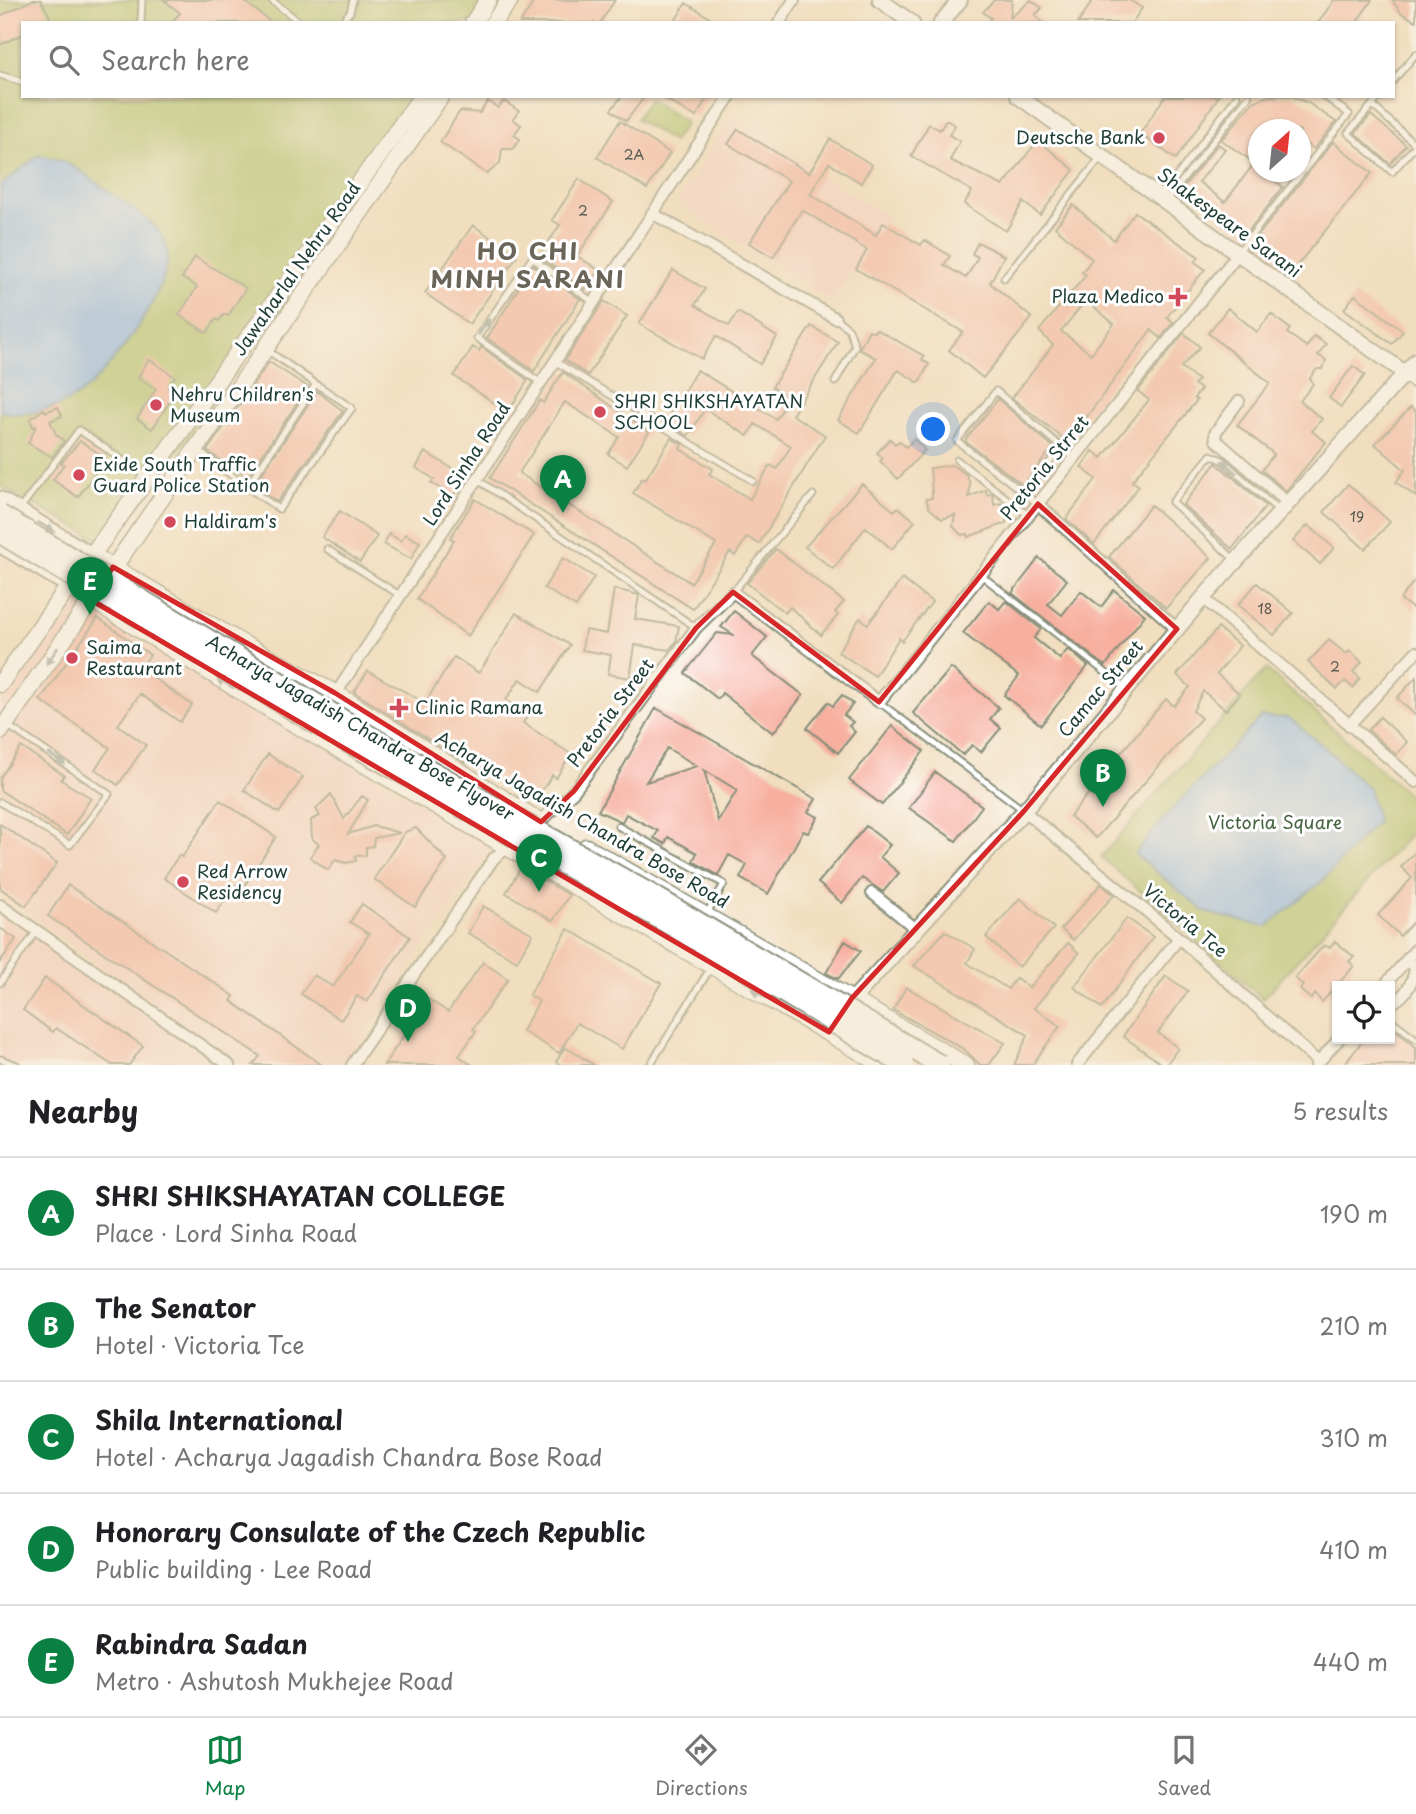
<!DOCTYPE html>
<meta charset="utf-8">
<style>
body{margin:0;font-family:"Playpen Sans",sans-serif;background:#f6f6f6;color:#202124}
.controls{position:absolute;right:21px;bottom:21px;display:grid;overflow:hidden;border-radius:0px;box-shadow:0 2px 5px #0004}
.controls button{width:63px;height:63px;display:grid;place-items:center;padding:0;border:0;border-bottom:2px solid #e0e0e0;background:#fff;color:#202124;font:35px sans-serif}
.compass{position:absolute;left:1248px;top:119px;width:63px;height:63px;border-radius:50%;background:#fff;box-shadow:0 2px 5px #0004;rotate:27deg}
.you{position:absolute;left:934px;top:430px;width:24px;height:24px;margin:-18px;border:5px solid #fff;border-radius:50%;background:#1a73e8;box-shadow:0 0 0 10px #1a73e833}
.badge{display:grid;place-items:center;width:46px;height:46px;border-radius:50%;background:#0b8043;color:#fff;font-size:23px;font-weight:700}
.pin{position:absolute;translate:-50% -58px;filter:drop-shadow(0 2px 4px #0008)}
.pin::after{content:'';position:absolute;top:37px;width:24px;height:21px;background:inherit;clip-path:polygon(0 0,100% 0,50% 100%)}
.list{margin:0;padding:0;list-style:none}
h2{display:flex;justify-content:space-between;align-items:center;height:91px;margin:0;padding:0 28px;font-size:30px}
h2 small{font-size:23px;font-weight:400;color:#757577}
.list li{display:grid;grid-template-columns:46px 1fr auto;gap:21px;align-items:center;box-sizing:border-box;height:112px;padding:0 28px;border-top:2px solid #e0e0e0}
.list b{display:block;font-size:26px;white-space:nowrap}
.list p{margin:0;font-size:23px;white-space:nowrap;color:#757577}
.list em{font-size:23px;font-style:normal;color:#757577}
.icon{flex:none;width:38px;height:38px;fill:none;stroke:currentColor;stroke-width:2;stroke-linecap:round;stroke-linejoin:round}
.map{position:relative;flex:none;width:1416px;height:1065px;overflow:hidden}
.search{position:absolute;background:#fff;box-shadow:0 2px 5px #0004;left:21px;right:21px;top:21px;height:77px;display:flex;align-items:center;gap:18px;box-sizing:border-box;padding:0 24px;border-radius:0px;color:#757577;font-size:26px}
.sheet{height:651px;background:#fff}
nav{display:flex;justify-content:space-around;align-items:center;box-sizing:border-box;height:98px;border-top:2px solid #e0e0e0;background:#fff;font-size:19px;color:#757577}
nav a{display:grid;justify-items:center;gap:4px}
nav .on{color:#0b8043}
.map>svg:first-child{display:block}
</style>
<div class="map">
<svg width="1416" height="1065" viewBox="0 0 1416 1065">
<rect width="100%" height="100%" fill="#fff"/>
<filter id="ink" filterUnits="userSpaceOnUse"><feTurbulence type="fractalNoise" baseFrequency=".0143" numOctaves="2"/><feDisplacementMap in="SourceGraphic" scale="14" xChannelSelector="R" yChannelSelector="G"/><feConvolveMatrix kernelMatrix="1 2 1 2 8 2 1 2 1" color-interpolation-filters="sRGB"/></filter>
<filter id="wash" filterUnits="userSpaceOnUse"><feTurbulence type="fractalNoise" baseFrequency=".00686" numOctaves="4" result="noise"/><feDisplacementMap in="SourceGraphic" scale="28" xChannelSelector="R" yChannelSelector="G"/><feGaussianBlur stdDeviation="1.57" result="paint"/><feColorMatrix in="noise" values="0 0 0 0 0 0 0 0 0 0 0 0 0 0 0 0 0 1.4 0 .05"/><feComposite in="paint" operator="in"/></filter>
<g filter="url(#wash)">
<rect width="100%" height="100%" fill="#f1debf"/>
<path fill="#f7d1c8" d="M731,117L887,217L833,302L677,203Z
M79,603L493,845L343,1065H243L140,995L0,893V706Z
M0,910L220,1065H0Z"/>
<path fill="#a8c166" stroke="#647f4d" stroke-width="2" d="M0,0H503L484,23H23V96H429L305,276L110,546L0,486Z
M649,99L686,122L673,142L636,119Z
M1266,669L1416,801V827L1263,999L1101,857Z"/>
<path fill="#81b5ef" stroke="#507992" stroke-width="2" d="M37,156C63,155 89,177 108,191C128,206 158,221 166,245C178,281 113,367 85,390C65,407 26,419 0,411V186Z
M1261,717L1289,718L1323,746L1369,789L1377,821L1321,882L1266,927L1205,912L1135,854L1163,819Z"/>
<g id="blocks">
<path fill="#f7af9f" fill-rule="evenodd" d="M32,0H41L53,23H23V34L0,45V16Z
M164,0H243L272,23H171L180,13Z
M535,0H615L600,23H520Z
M994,0H1012L1010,18L1031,0L1042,8L1035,15L1043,23H987L991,18L983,12Z
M1093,0H1129L1142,8L1132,23H1078Z
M1334,0H1372L1356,23H1318Z
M1392,0H1416V21L1401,13Z
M686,3L718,23H674Z
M622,96H645L626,121L611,110Z
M660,96H708L696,117Z
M1165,96H1219L1176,159L1140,134Z
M1269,96H1291L1308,103L1336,122L1314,149L1300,140V130H1258V165L1221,140L1253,102Z
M488,101L498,108L504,101L519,111L513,119L521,125L514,135L520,139L513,149H502L500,163L487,174L440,142L460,111L480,113Z
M1371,115L1406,145L1390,164L1355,133Z
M946,120L955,125L949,135L960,141L950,160L1003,186L1038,140L1074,170L1040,215L1023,202L1006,231L964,204L972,191L911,156L929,124L940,130Z
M620,121L670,153L647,189L597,157Z
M738,129L809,173L830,139L872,165L861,183L829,163L810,194L876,235L883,223L921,245L925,240L950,256L944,265L966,278L978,257L972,254L978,242L1004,256L990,283L1032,318L983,378L949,350L963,332L856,269L867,250L802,210L773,257L749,243L789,181L728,144Z
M1333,142L1372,173L1291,273L1253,242Z
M1218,144L1225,149L1199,182L1225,202L1253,165L1283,187L1245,235L1183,188Z
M579,179L613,202L577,256L599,270L585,290L539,256L560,225L552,220Z
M1073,205L1114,240L1135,212L1199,257L1195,262L1205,269L1167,317L1173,322L1161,338L1151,330L1068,442L1012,398L1053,345L1039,331L1086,275L1082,272L1092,259L1055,227ZM1086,300L1114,324L1091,354L1061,331Z
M473,225L517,256L469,324L425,293Z
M195,257L246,288L228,316L224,314L219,321L216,319L207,333L179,315L197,287L182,278Z
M533,265L580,299L534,371L487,338Z
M673,270L705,289L695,305L729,326L738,312L777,337L760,364L716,336L702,359L639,324Z
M1355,295L1403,331L1392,344L1344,309Z
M604,301L627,316L588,375L565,360Z
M1228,308L1257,332L1271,314L1290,329L1287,333L1307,347L1314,336L1326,344L1318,355L1326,360L1323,369H1317L1310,378L1313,384L1300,401L1322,419L1312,431L1326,442L1286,491L1262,470L1274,454L1237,425L1270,383L1208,333Z
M811,326L838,342L792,415L825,435L759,544L747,537L735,556L730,552L693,609L490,478L540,400L543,403L563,372L649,432L627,466L608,454L619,437L565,402L519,473L691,583L716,544L633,493L642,478L645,480L671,438L682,444L680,449L713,469L709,474L750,499L770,465L777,469L791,446L755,424L748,436L705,409L688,436L665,422L697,370L776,419L789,398L772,387Z
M876,329L924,356L922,360L929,364L919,383L898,370L859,433L838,420L876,358L859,349L869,330L874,332Z
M1184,333L1200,347L1181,367L1198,380L1194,384L1201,389L1194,398L1197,400L1132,481L1139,486L1094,544L1066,519L1096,479L1081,467L1093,451L1102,458L1149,400L1138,391Z
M473,347L479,351L481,347L528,380L508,412L454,376Z
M149,359L175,377L168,387L176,392L152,429L137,419L156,389L138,377Z
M269,362L308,387L247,477L207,451Z
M1353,366L1365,375L1341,407L1329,398Z
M317,391L343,411L277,502L254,486Z
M998,399L1053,447L1023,485L965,441Z
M58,407L62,416L50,421L56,434L64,441L52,457L28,443L36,426L33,427L30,419L44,409L46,412Z
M1411,407L1416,412V497L1396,482L1405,470L1375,444Z
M890,439L895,444L899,441L906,447L914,439L925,450L898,479L880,461L883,458L877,453Z
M80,441L106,458L78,497L53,480L64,464L61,463Z
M425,452L465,476L453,496L431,483L434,479L416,468Z
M1216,463L1266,506L1232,549L1183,505Z
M952,465L966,474L970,484L969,497L986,490L987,495L993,494L994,505L1001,503L1005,507L1006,523L968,537V534L961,535L953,526L955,515L942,519L929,508L926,499L932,498V493L930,468Z
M862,484L894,511L898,507L915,521L892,549L866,527L833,569L805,547Z
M1348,484L1390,522L1365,549L1324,512Z
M475,499L534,535L468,636L417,599L454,540L450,538Z
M1151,505L1211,558L1166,608L1109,557Z
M340,511L377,536L360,562L322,537Z
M1308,525L1334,548L1320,564L1293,541Z
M389,534L401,541L405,534L420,542L411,559L384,544Z
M776,549L844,602L835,612L838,615L821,635L790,607L785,613L747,583Z
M563,558L594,577L576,607L544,588Z
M1039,558L1067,580L1048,604L1062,615L1081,591L1101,607L1114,590L1145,615L1105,666L1012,593Z
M902,579L932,602L902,641L899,638L875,676L838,652L860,618L868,624Z
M1416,579V611L1400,599Z
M1257,583L1293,613L1274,635L1238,605Z
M614,589L639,595L635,619L679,626L676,642L669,650L635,645L630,678L608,674L611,655L582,650L585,630L607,634Z
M989,601L999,609L1006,601L1041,629L1034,638L1060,659L1068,649L1088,666L1041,725L1004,695L1019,676L963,633Z
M734,611L767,637L752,656L803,695L773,733L722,693L718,699L685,673L717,633L734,635L721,627Z
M516,613L570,645L540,692L520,679L506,700L529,714L523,723L571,754L556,778L552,775L536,800L469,758L466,763L354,692L368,671L425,703L454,657L479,673Z
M98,618L150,655L140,668L192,705L180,722L140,694L118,725L146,745L118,785L95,769L110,748L40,700Z
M1218,628L1240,646L1217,674L1240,694L1226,710L1203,691L1193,711L1201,718L1096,838L1070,816L1097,783L1102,787L1125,760L1119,755L1166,699L1174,706L1190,687L1177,675Z
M1329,640L1346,654L1350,651L1362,662L1353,672L1360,678L1353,688L1345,681L1337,689L1308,662Z
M951,668L999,708L990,719L1001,728L981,752L972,745L963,755L913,713Z
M1416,677V716L1397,698Z
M842,695L853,704L844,715L853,722L849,726L855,732L838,753L807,728L828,702L833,706Z
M656,708L816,799L808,812L818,817L808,833L803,831L768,894L740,878L747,865L729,855L718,875L693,861L697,853L668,837L665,844L654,838L658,831L626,814L622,822L598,811ZM667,748L697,766L646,782ZM704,770L737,790L718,821Z
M1380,717L1407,742L1396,755L1368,730Z
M892,726L924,751L882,805L849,780Z
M21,747L64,775L61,780L91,798L67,835L0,790V778Z
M268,754L303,777L279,813L244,790Z
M935,772L982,806L956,841L909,808Z
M331,794L344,819L362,796L368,800L348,834L374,826L400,833L374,838L373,846L366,847V855L355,856L356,861L346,863L335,860L328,870L310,857L319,844L312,839L311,820L320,816L316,809Z
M220,800L276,837L242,889L236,885L216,913L164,878L179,855L182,857Z
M0,824L57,863L26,906L0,888Z
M866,826L890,845L880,857L899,873L883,892L862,878L842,903L818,883Z
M416,828L447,860L415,907L374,879L405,832Z
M1416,851V919L1400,936L1378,915L1412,878L1401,867Z
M521,867L569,895L553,921L506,893Z
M1101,884L1114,895L1073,940L1061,929Z
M68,885L234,996L231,1001L322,1065H253L260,1056L48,916Z
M1020,898L1054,928L1019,967L986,937Z
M362,904L410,937L367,1002L357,996L341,1020L301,994L314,975L333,987L369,934L350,922Z
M483,906L533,934L517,961L468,933Z
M1127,918L1153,937L1102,1008L1074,987Z
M0,928L16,939L0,962Z
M568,929L661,983L622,1049L577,1023L559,1053L522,1031L539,1001L529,995Z
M945,931L975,949L967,963L1008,989L1016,978L1029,988L1068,943L1079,953L1034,1008L1060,1026L1032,1065H1014L1028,1035L914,966Z
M845,941L861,951L838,979L826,973Z
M1335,941L1354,957L1349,961L1354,966L1322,1002L1315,994L1311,999L1300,990L1303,985L1295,978L1324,945L1330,948Z
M483,962L508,979L473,1029L476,1031L459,1056L472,1065H384L415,1019L402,1011L416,991L448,1012Z
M1166,976L1188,991L1158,1033L1178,1048L1166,1065H1163L1123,1036Z
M45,978L143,1046L129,1065H112L56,1028L53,1032L23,1010Z
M906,987L1005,1043L989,1065H980L964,1049L893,1010Z
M1390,1025L1416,1047V1065H1344L1364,1039H1390Z
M565,1047L594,1065H561L556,1062Z"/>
</g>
</g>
<g filter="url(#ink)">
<use href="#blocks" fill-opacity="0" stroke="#888e7a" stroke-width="2"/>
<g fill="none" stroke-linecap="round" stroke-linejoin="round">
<g stroke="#888e7a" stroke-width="9">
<path id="lane" d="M271,0L301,23
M141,23L142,0
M340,23L350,12L353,0
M0,75L23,82
M1393,81L1416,54
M1372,105L1416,145L1392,172L1348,133L1380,96
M1162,196L1237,96
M1167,200L1249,96
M1238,252L1349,114L1324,96
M1004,278L1101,157
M556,362L753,481
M835,382L855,346L849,329L835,318
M541,383L477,338L532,258L593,302
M199,451L247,487L316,384L267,350
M957,460L1028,515
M478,480L695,627
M247,487L279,509L352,408L316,384
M1026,493L1062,446
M1038,504L957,441L996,391L1075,459
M19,510L79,430L147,477
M327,549L401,596
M1236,561L1172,502L1211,455L1222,460L1280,512
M981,575L1124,687
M733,592L813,495
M879,702L1022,809
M0,802L70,845L109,794L7,725
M618,826L724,884L707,913
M0,983L36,932
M1390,1019L1416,1039
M0,1059L17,1065
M650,1065L710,969"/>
</g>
<g stroke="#888e7a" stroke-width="14">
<path id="street" d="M779,23L794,0
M652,213L835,318
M1239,401L1215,433L1216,440L1288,503
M1038,504L1177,629
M1203,598L1416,782
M323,713L730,96
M1349,725L1416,652
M1024,811L1179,938L1318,1062
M533,828L574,791L696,628L733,592L879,702L1237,255
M872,893L916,929
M0,905L229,1065
M1384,986L1416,949
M1390,1004C1405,997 1411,986 1415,970L1408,958
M352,1065L494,858L512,844
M1077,1065L1179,938
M1316,1065L1339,1039"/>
</g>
<g stroke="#888e7a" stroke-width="18">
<path id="secondary" d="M880,0L912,23
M941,23L960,0
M1018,96L1416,381
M0,499L92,555
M0,545L69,586
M845,1008L1024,811L1203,598L1416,361"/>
</g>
<g stroke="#888e7a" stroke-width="19">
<path id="primary" d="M473,23L488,0
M493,23L510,0
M92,555L240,642L335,693L536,819
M87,562L422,96
M109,574L441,96
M69,586L276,713L883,1065
M0,684L73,580
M0,732L96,593
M586,847L966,1065"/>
</g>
<use href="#lane" stroke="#fff" stroke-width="5"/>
<use href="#street" stroke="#fff" stroke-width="10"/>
<use href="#secondary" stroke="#fff" stroke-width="14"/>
<use href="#primary" stroke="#fff" stroke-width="16"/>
<g stroke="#888e7a" stroke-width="23" stroke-linecap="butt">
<path id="highway-bridge" d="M0,515L380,742L654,896L940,1065
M0,533L333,734L679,930L904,1065"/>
</g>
<use href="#highway-bridge" stroke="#fff" stroke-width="19"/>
</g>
<defs><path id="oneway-solid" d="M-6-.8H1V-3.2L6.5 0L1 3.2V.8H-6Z" transform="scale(1.75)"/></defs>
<g fill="#8f9e9a">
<use href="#oneway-solid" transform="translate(484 327) rotate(-56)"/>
<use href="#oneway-solid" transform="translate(1229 467) rotate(-139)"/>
<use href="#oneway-solid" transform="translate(46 527) rotate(31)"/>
<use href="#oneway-solid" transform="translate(52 656) rotate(125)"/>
<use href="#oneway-solid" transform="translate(225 683) rotate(-149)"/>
<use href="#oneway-solid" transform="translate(57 759) rotate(34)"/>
<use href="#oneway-solid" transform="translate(760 994) rotate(-151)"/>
</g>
</g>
<path d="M0 0H1416V1065H0ZM1038,504L1177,629L1024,811L852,998L829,1032L91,600L113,567L335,693L541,822L574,791L696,628L733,592L879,702Z" fill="#f1debf" fill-opacity=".55" fill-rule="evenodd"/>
<path fill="none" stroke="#d62828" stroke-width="5" stroke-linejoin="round" d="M1038,504L1177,629L1024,811L852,998L829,1032L91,600L113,567L335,693L541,822L574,791L696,628L733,592L879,702Z"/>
<g fill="#d1495b" stroke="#fff" stroke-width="2.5">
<circle cx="1159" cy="138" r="7"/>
<path d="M1174.5 286.5h7v7h7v7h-7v7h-7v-7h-7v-7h7z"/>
<circle cx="156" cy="405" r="7"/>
<circle cx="600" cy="412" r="7"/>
<circle cx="79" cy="475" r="7"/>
<circle cx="170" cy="522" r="7"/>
<circle cx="72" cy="658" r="7"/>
<path d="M395.5 697.5h7v7h7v7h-7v7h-7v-7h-7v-7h7z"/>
<circle cx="183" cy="882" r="7"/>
</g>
<g text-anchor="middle" stroke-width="6" stroke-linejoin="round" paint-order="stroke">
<g font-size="14" fill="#555a4f">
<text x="634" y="160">2A</text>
<text x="583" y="216">2</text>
<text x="1357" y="522">19</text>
<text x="1265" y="614">18</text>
<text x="1335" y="672">2</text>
</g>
<g font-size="18" fill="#1f3d34" stroke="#fff" text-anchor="start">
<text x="1145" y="144" text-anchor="end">Deutsche Bank</text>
<text x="1164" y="303" text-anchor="end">Plaza Medico</text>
<text x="170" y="401">Nehru Children's<tspan x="170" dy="21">Museum</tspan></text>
<text x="614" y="408">SHRI SHIKSHAYATAN<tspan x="614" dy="21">SCHOOL</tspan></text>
<text x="93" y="471">Exide South Traffic<tspan x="93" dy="21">Guard Police Station</tspan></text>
<text x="184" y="528">Haldiram's</text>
<text x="86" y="654">Saima<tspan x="86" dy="21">Restaurant</tspan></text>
<text x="415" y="714">Clinic Ramana</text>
<text x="197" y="878">Red Arrow<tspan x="197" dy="21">Residency</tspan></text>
</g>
<g font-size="18" fill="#1f3d34" stroke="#fff">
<text transform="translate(1229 223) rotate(36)" y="6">Shakespeare Sarani</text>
<text transform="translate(297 269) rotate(-55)" y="6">Jawaharlal Nehru Road</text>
<text transform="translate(467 464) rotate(-57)" y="6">Lord Sinha Road</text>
<text transform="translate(1045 468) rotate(-51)" y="6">Pretoria Strret</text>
<text transform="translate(1101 689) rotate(-50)" y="6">Camac Street</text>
<text transform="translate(611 713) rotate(-53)" y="6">Pretoria Street</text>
<text transform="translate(360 728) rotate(30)" y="6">Acharya Jagadish Chandra Bose Flyover</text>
<text transform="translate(582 820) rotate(30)" y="6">Acharya Jagadish Chandra Bose Road</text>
<text transform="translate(1185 921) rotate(40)" y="6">Victoria Tce</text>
</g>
<g font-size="18" fill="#486543" stroke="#fff">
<text x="1275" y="829">Victoria Square</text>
</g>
<g font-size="24" font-weight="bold" letter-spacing="2" fill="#6b6559" stroke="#fff">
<text x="528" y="260">HO CHI<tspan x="528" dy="28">MINH SARANI</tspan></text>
</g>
</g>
</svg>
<div class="controls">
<button><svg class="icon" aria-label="locate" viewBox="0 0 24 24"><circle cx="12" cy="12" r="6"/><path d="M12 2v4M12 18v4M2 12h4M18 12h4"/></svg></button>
</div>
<svg class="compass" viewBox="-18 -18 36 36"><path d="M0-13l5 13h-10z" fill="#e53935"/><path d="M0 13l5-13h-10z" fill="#757577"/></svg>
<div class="you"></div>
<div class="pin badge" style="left:563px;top:513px">A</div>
<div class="pin badge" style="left:1103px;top:807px">B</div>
<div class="pin badge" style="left:539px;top:892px">C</div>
<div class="pin badge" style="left:408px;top:1042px">D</div>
<div class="pin badge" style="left:90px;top:615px">E</div>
<div class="search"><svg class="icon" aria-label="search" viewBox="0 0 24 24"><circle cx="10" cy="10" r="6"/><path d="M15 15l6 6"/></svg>Search here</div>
</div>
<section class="sheet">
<h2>Nearby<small>5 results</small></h2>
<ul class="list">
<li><span class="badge">A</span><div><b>SHRI SHIKSHAYATAN COLLEGE</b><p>Place · Lord Sinha Road</p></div><em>190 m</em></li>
<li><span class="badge">B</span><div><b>The Senator</b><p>Hotel · Victoria Tce</p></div><em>210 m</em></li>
<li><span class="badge">C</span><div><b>Shila International</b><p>Hotel · Acharya Jagadish Chandra Bose Road</p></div><em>310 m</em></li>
<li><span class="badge">D</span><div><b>Honorary Consulate of the Czech Republic</b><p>Public building · Lee Road</p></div><em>410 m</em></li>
<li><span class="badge">E</span><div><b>Rabindra Sadan</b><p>Metro · Ashutosh Mukhejee Road</p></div><em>440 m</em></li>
</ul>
</section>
<nav>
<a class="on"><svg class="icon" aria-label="map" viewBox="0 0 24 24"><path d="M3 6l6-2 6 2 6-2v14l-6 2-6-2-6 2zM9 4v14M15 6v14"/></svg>Map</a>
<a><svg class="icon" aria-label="directions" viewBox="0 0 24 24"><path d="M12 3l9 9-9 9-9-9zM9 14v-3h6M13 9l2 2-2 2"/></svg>Directions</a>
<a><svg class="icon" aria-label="saved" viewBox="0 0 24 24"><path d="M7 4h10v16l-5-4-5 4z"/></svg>Saved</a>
</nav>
